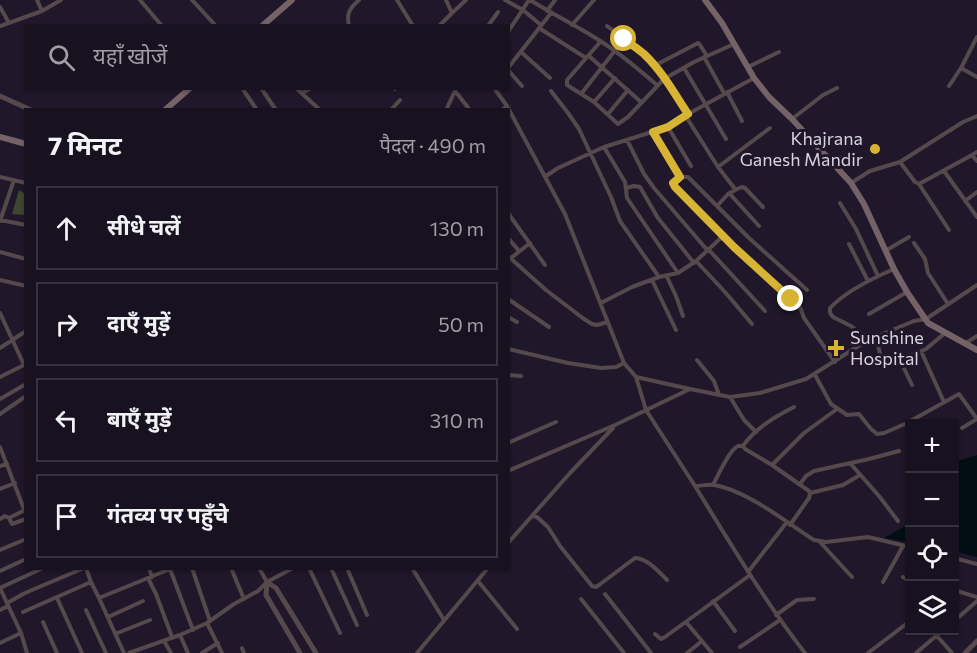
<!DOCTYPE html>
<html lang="hi">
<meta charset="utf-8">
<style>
body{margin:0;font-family:Commissioner,"Noto Sans Devanagari",sans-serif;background:#211b29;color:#f1f3f6}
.controls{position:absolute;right:18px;bottom:18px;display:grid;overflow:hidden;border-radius:0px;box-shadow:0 2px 4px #0004}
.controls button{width:54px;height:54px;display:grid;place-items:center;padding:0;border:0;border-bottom:2px solid #36323e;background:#181220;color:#f1f3f6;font:30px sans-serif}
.stop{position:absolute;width:18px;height:18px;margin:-14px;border:4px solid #d8b434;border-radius:50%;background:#fff}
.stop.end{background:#d8b434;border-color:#fff;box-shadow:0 2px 6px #0008}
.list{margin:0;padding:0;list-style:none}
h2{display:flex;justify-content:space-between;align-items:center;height:78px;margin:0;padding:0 24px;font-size:26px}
h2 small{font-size:20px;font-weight:400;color:#9f9ea5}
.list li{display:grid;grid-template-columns:39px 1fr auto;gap:18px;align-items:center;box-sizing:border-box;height:84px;margin:0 12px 12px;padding:0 12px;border:2px solid #36323e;border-radius:0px}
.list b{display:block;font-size:22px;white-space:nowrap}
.list em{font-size:20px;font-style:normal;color:#9f9ea5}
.icon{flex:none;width:33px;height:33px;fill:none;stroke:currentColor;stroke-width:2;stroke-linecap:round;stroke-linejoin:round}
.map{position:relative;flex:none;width:977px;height:653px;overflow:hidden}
.search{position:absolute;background:#181220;box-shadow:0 2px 4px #0004;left:24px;top:24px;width:486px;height:66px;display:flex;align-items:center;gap:15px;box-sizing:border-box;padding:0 21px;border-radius:0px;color:#9f9ea5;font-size:22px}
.panel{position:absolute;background:#181220;box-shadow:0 2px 4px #0004;left:24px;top:108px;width:486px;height:462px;border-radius:0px}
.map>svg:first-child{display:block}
</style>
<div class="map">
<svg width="977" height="653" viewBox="0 0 977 653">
<rect width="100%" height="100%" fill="#20182a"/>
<path fill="#3f482f" d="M19,190L25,194V215L12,214Z"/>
<path fill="#010e13" d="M977,455V557L954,551L955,462Z
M909,524V542L884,538Z"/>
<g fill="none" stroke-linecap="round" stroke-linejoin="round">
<path stroke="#55494c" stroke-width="4" d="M37,0L42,11
M140,0L162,26
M192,0L216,26
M397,0L413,26
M505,0L523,10L541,25
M530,0C551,13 573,24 594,37C617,51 637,68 657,85
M0,7L9,23
M547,11L555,0
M452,13L466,0
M572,25L594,0
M0,26L42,11L61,0
M349,26C346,13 350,8 359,0
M439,26L452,13L446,0
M488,26L498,12
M607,26L645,55L664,79L688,114
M539,28L586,58
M508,32L529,0
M601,41L567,80V85L594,102L618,124L628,117L664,79L694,62L734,44
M521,52L550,78
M589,56L641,102
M704,57L724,93
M654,66L698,43L700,45L707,56
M748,67L779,52
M508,68L551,13
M684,68L726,139
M961,68L977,37
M508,70L522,86
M949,86L961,68L977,77
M242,88L257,110
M261,88L276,110
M296,88L320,110
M494,88L507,106L565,214L624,363
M395,89L396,88
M455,91L470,110
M551,91L568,113L579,129L611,197L620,221L659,277
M727,92L742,121
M302,93L311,88
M581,94L624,39
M594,102L615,78
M391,110L400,100
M446,110L455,91
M502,110L507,106
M608,114L628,90
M685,115L718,167L770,128
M792,119L823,95L837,88
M668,127L691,166
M653,132L680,177H688L749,238L807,290
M627,140L644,174L654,188L708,251
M604,147L625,182L627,198L678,273
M977,152L972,155L977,161
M900,162L915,182L919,184L972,155
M718,167L735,189L734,191L729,193
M944,171L977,217
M546,176L558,168L604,147L668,127L688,114L754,78
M0,177L26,183
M680,177L673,183L675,187L723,236
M851,183L870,171L900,162L963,122L977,116
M919,184L949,230
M626,188L634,186L640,187L658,218L694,263
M735,190L742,187L745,188L763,207
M965,201L977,192
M840,203L856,229L878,276
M717,206L729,193L759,226
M508,213L545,265
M0,220L26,225
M0,221L14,180
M508,238L519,251
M914,243L925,259L928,273L948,304
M849,244L868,281
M709,250L765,311
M885,251L909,237
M0,252L26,259
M508,256L546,290L584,319L592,324L597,325L608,322
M511,258L530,243
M696,261L725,292L752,324
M666,275L676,296L683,316
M0,280L26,286
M652,280L676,330
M508,299L549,327
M601,303L632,287L659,277L678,273L696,261L723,236L800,307L804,318L835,362
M0,313L24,365L0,377
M869,314L907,292
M508,317L517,322
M876,337L882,362L885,365L900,360L926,349L945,333
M868,340L851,326L833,317L830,313V308C846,291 873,278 894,269
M966,343L977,336
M0,348L26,331
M508,349L568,363L601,368L616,367L624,363L636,377L690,389L615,425L508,471
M921,351L944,402
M697,360L714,381L719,395
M900,360L912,385
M508,375L521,376
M815,375L831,404L847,415L859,414L871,429L877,434L884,433L905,424L959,394L977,419L962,428
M636,377L646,410L695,486C701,486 708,484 714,485C746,490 786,522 814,540L826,542L868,537L910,547
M690,389L730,397L760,393L806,379L868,340L914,321L926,319L977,285
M730,397L744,420L756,432
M0,399L26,384
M0,414L26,396
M508,443L556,422
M0,447L24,509L23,511L9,518L12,524L26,519
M850,463L879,496L898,521
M772,465L804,433L837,409
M0,466L7,464
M800,484L806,476L814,471L869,459L899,451
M713,485C718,476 729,450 738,446C740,446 741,446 743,446
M695,486C730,543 764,600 805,653
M0,489L15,483
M810,493L843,485L860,475
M533,516L537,517L548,527L560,546L592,586L596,587L599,585L635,558C647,558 659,572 667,580
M0,519L5,516L9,518
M790,525L809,498L810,493L809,491L772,465L745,449L743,446C754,429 776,416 794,407
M820,542L852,577
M508,543L570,473L613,428
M0,550L26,539
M954,558L977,564
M86,568L91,582
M149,568L152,577
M192,568L210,621
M231,568L244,599
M259,568L267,582
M309,568L340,633
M331,568L357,625
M347,568L367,615
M412,568L444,620
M0,571L26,559
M748,572L787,522
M903,577L910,581
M148,578L156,594L172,637
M478,581L517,629
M883,582L903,546
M0,588L21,633L27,653
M0,588L43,568
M954,590L977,597
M605,594L651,653
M57,598L82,653
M581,599L624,653
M713,601L735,631
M7,603L25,593L84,568
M0,610L8,606
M86,610L106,653
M23,612L91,582L99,598
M776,615L797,600L814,599
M108,617L143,601
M954,621L977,601
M43,622L57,653
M686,622L712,653
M207,623L222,653
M115,634L150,620
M655,634L661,639L665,637L750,575
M180,635L188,653
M937,636L952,653
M164,641L171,653
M0,643L21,633
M740,647L780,620
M242,648L244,653
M124,653L99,598L170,569L193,630
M129,653L180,635L207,623L234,604L258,591L267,582L293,568
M202,653L218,643
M417,653L488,568
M687,653L702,641
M868,653L910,621
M916,653L943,630"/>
<path stroke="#55494c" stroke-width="5" d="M0,96L31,110
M300,653L266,595L267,582L276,588L316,653
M965,653L977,641"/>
<path stroke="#756267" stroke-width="6" d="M705,0L722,23L754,78L769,97L792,119L851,183L864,204L894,269L907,292L928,323L977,350
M262,26L292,0
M165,110L190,88
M0,137L26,144"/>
</g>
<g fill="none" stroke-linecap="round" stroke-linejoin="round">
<path stroke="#d8b434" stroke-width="8" d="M624,39C631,44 638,49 644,54C662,71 674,93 688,114L668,127L653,132L680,177L673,183L675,187L734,247L791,299"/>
</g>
<g fill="#d8b434" stroke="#20182a" stroke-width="2">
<circle cx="875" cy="149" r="6"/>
<path d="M833 339h6v6h6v6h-6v6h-6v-6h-6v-6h6z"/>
</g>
<g text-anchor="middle" stroke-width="6" stroke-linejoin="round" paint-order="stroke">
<g font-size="18" fill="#d7d2de" stroke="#20182a" text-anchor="end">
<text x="863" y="145">Khajrana<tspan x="863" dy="21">Ganesh Mandir</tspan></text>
<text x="850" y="344" text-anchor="start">Sunshine<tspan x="850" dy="21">Hospital</tspan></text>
</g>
</g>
</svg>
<div class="controls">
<button>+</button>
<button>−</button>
<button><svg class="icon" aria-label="locate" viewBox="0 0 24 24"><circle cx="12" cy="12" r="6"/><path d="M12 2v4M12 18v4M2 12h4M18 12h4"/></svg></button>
<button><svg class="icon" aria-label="layers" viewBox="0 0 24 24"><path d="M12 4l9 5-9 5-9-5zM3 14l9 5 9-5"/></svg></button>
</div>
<div class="stop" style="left:624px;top:39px"></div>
<div class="stop end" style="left:791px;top:299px"></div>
<div class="search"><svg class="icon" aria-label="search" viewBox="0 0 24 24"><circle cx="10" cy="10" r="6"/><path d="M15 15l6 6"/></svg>यहाँ खोजें</div>
<section class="panel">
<h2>7 मिनट<small>पैदल · 490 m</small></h2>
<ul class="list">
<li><svg class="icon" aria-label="ahead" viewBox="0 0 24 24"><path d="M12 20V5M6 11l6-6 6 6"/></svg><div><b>सीधे चलें</b></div><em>130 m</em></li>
<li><svg class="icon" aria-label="right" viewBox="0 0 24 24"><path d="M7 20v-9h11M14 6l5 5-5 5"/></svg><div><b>दाएँ मुड़ें</b></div><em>50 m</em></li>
<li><svg class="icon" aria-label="left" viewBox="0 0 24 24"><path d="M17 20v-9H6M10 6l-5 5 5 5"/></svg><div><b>बाएँ मुड़ें</b></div><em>310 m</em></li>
<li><svg class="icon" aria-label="arrive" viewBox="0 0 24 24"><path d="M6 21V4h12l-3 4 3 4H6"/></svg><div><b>गंतव्य पर पहुँचे</b></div></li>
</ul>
</section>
</div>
